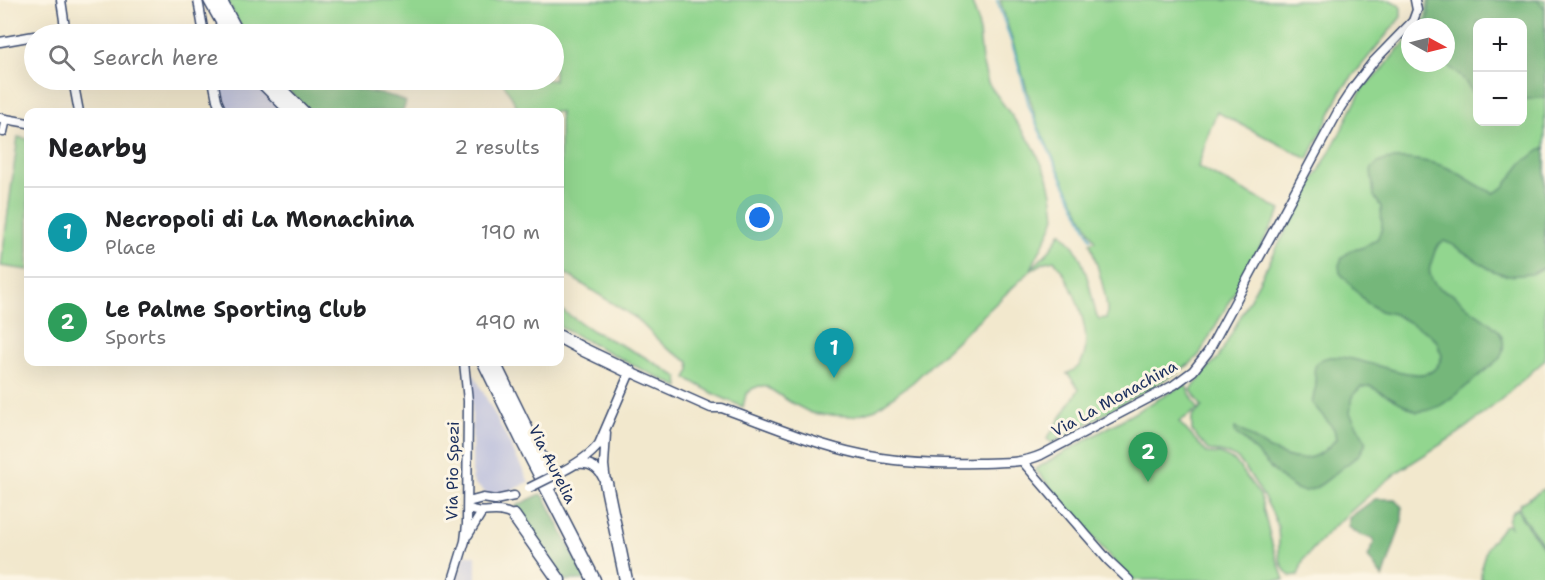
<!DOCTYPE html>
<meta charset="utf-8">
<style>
body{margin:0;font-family:"Shantell Sans",sans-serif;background:#f6f6f6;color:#202124}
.controls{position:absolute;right:18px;top:18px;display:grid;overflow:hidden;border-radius:12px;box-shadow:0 6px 24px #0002}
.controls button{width:54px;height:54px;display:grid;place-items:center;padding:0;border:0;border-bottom:2px solid #e0e0e0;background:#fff;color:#202124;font:30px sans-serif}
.compass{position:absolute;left:1401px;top:18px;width:54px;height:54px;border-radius:50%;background:#fff;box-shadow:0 6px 24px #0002;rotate:97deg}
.you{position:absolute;left:760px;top:218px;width:21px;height:21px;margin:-15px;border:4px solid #fff;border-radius:50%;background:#1a73e8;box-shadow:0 0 0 9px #1a73e833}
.badge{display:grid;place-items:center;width:39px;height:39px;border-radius:50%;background:#c8321e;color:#fff;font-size:20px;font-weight:700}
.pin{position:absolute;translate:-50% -50px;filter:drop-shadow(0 2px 3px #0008)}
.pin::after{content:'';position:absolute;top:32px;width:21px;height:18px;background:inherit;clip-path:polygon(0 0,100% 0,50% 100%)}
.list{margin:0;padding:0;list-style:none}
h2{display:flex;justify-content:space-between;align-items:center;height:78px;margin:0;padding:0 24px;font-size:26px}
h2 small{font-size:20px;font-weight:400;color:#757577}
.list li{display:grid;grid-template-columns:39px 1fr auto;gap:18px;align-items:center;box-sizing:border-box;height:90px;padding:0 24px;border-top:2px solid #e0e0e0}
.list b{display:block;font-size:22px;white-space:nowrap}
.list p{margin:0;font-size:20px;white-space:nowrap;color:#757577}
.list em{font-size:20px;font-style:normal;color:#757577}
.icon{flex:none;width:33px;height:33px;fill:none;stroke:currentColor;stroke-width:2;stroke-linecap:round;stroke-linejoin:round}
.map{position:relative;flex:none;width:1545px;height:580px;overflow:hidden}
.search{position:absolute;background:#fff;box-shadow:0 6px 24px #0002;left:24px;top:24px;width:540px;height:66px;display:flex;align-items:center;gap:15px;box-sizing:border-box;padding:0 21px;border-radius:33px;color:#757577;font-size:22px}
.panel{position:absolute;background:#fff;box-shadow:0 6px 24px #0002;left:24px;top:108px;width:540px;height:258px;border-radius:12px}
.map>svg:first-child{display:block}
</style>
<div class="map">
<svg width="1545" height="580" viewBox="0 0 1545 580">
<rect width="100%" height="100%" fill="#fcf5e5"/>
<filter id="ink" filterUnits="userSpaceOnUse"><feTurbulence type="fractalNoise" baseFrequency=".0167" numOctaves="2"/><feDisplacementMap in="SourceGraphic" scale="12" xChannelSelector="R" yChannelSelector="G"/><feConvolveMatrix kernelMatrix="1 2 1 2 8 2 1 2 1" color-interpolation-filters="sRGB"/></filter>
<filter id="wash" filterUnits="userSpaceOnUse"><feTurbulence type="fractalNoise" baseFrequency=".008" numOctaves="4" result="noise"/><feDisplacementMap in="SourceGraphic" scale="24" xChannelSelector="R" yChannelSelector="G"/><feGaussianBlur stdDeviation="1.35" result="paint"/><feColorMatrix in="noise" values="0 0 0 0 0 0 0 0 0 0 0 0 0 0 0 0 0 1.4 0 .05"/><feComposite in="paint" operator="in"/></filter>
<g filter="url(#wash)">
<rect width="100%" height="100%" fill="#f2e8cd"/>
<path fill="#bfc2dd" d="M218,80H255L287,112H228Z
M474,374L529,482L503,494L494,496L487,494L474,483L472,478V377Z
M465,554L476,556V580H456Z"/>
<path fill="#92d68f" stroke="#568276" stroke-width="1.5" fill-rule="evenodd" d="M227,0H971L978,21L982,61L988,83L1032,144L1048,177L1052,194L1055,216L1052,226L1031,269L1050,250L1061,232C1066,238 1072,243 1076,250C1087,269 1091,293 1096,314L1099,319L1106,318C1111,306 1095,258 1090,243L1095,241L1066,185L1037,123L1000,0H1390L1398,4L1401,8V17L1343,88L1308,159L1217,112L1210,129L1198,167L1281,210L1199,355L1190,364L1176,373L1053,443L1047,439L1079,389L1068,374H1066C1070,372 1075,370 1078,367C1097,345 1077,297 1065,276C1062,270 1057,265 1054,260L1045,262L1030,271L913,382L876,409L853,416L826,415L811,413L790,402L767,387L759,386L752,389L746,394L743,407L716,395L686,378L690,370L689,362L665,347L636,318L560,270V112H520L502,80H554V34H322L324,28L303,27L300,34H269L265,31L244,33Z
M1428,0H1545V360L1497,403L1459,433L1402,469L1376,489L1331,529L1304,559L1298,575L1290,576C1273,561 1282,543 1277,524C1272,510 1246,464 1235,457C1226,453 1217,451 1208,450L1192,431V417L1202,407L1191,390L1203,374L1218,358L1234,329L1291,221L1340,133L1363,87L1381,72L1398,49L1410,40V63H1446V27H1420L1425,19ZM1478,22H1522V122H1478Z
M18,137L28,139V270L1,266Z
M560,309L593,331L643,356L678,377L679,387L643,370L560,327Z
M1185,384L1198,409L1179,422L1207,453L1220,454L1235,461L1260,495L1272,544L1284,580H1134L1116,564L1035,469Z
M1545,488V547L1523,518L1519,508L1521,503Z
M1517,508L1522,519L1545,549V580H1481L1482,563L1487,547L1504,526L1507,525L1510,527C1506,519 1510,513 1517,508Z"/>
<path fill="#75b77a" stroke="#48736c" stroke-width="1.5" d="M1430,0H1537L1545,8V97L1523,100L1522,22H1478L1477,95L1474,94L1461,76L1444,63H1446V27H1423L1428,21Z
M279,80H338L356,89L395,97L406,102L403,111L312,112L306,109Z
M1545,147V267L1532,274L1508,276L1491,270L1453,245L1444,241C1435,245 1435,252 1432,260C1430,267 1428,270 1431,277C1435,288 1443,290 1452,294C1458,298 1464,304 1470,309C1487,321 1513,333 1500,358L1462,390L1440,406L1429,410L1417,412L1370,386L1361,387L1353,395L1350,413L1366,441C1362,457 1350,461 1338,471C1330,478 1313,493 1302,491C1285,488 1262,457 1249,445C1245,440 1240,437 1235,433V428C1247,431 1256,442 1268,448C1295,463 1315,464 1336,439L1334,429L1312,403C1313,397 1315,391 1316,385C1316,377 1311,369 1318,362C1338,342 1409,386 1432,371C1438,367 1440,362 1442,356L1437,342L1430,334L1394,314L1380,311L1367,303L1340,273L1339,265L1342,258L1350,251L1364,247L1377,239L1382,229L1381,207L1374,196L1371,170C1373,167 1375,165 1378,163C1393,154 1432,161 1448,168C1464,175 1477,187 1494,193L1503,188L1523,162Z
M541,494L545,498L586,580H564L516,511V506Z
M1375,499H1395L1402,507V521L1383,578L1368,557L1374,543L1372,538L1360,535L1349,527V518Z"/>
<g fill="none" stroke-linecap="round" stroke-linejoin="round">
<path stroke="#46a9c6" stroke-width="2" d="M997,0L1017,59L1029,106L1039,130L1091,239"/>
</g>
</g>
<g filter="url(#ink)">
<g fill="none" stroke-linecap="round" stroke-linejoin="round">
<g stroke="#3b4b6f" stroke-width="11">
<path id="minor" d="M61,0L66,34
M198,0L204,34
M43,34L65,31
M0,42L34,36
M73,80L79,112
M213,80L217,100L222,112
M0,118L28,123
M3,132L6,119
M1023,462L1108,560L1129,580
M577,464C590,462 599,468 604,480
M563,471C576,464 590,456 599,444L630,372L711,408H722C767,424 813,444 860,454C899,463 939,464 978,463C1000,462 1021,464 1041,455L1174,385L1193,371L1208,352L1340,108L1355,85L1373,62L1413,21L1417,10L1415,0
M606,483L604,465L606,433
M468,502L483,498L495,500L514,496
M468,508C485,517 494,505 514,516
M468,535L482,512
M453,580L465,541L467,524L468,401L464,362"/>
</g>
<g stroke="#3b4b6f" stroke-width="15">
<path id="highway" d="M210,0L229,34
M220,0L238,34
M260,80L292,112
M271,80L303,112
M560,337L584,350L630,372
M484,362L524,444L594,580
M496,367L553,483
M606,483L626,580
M514,516L559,580"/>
</g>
<use href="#minor" stroke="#fff" stroke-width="8"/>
<use href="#highway" stroke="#fff" stroke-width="12"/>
<g stroke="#3b4b6f" stroke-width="11" stroke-linecap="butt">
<path id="minor-bridge" d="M529,488L563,471"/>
</g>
<use href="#minor-bridge" stroke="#fff" stroke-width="8"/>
</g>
</g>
<g text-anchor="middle" stroke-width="6" stroke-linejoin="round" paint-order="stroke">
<g font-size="16" fill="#1b2f5e" stroke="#fcf5e5">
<text transform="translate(1114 398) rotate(-29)" y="6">Via La Monachina</text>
<text transform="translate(553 464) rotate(63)" y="6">Via Aurelia</text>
<text transform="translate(452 471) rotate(-89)" y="6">Via Pio Spezi</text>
</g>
</g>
</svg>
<div class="controls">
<button>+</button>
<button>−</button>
</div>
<svg class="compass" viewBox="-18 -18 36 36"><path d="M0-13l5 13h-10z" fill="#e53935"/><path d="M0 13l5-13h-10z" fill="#757577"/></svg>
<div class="you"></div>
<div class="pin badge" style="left:834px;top:378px;background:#0f9aa8">1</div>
<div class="pin badge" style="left:1148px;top:482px;background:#2e9e5b">2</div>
<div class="search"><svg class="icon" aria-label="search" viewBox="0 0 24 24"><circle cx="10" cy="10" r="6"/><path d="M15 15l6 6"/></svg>Search here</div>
<section class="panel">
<h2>Nearby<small>2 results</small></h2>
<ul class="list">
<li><span class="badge" style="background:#0f9aa8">1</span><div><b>Necropoli di La Monachina</b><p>Place</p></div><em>190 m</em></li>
<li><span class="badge" style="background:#2e9e5b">2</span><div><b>Le Palme Sporting Club</b><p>Sports</p></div><em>490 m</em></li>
</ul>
</section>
</div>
